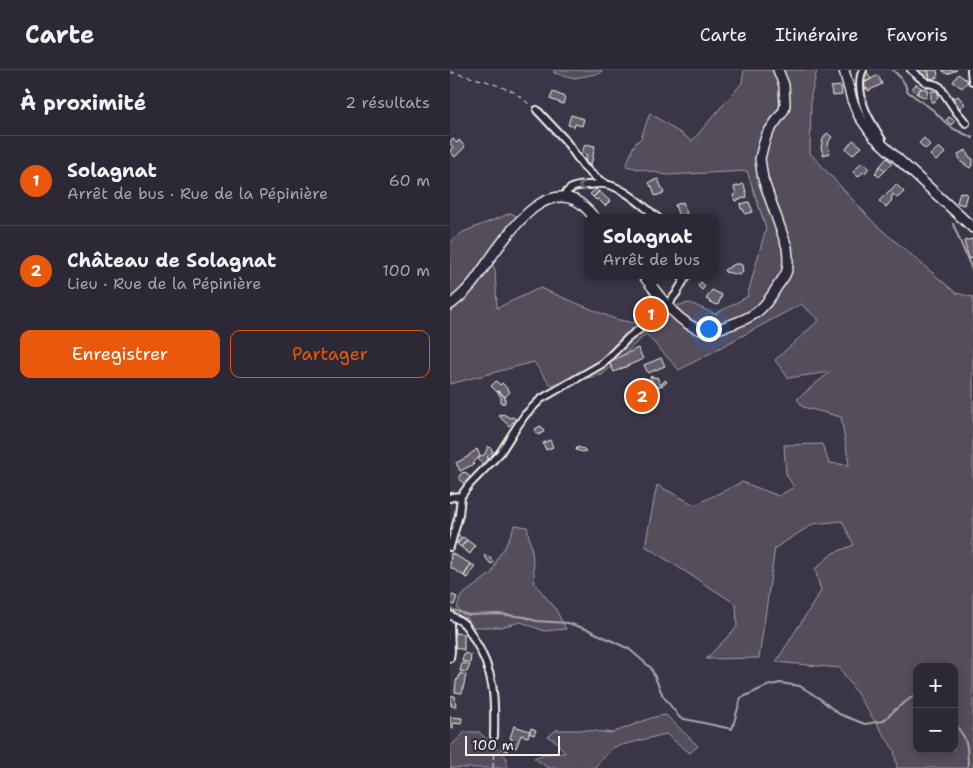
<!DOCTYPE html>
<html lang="fr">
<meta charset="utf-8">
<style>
body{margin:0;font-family:"Shantell Sans",sans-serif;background:#383441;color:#f1f3f6}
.controls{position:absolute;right:15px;bottom:15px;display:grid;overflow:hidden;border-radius:10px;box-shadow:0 2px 8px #0003}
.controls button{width:45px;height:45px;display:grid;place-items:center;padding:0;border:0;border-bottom:1px solid #484450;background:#2c2835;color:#f1f3f6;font:25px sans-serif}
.scale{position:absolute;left:15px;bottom:12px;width:95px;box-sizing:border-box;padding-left:5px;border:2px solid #f4f1e8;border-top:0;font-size:14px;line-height:18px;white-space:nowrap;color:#f4f1e8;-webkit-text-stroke:4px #2f2a3d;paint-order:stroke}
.you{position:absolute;left:258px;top:258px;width:18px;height:18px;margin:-12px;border:4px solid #fff;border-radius:50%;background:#1a73e8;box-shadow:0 0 0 8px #1a73e833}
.badge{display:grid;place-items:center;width:32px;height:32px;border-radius:50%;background:#ea580c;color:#fff;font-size:16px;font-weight:700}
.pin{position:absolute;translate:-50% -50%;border:2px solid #fff;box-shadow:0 1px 5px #0006}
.popup{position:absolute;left:134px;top:144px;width:135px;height:65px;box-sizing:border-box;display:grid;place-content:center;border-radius:10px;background:#2c2835;filter:drop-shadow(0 1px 4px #0005);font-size:16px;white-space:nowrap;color:#a6a6ad}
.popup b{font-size:19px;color:#f1f3f6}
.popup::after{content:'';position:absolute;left:50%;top:100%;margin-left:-10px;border:10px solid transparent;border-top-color:#2c2835}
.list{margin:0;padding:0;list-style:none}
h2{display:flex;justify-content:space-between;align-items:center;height:65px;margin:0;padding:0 20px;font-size:21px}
h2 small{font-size:16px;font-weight:400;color:#a6a6ad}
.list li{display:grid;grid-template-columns:32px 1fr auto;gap:15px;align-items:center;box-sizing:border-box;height:90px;padding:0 20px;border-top:1px solid #484450}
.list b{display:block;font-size:19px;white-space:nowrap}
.list p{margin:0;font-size:16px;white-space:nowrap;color:#a6a6ad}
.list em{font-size:16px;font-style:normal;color:#a6a6ad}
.actions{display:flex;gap:10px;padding:15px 20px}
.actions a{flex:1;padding:11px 0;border:1px solid #ea580c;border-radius:10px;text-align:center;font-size:18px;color:#ea580c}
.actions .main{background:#ea580c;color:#fff}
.map{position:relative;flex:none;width:523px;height:698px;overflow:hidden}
header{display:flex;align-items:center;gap:30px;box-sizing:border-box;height:70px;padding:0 25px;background:#2c2835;border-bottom:1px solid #484450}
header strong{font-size:24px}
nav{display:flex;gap:28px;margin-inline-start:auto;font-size:18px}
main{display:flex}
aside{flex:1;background:#2c2835}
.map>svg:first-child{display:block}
</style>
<header>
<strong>Carte</strong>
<nav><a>Carte</a><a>Itinéraire</a><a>Favoris</a></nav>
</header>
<main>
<aside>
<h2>À proximité<small>2 résultats</small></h2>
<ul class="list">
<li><span class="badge">1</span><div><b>Solagnat</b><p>Arrêt de bus · Rue de la Pépinière</p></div><em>60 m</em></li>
<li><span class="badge">2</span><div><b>Château de Solagnat</b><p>Lieu · Rue de la Pépinière</p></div><em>100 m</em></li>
</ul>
<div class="actions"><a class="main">Enregistrer</a><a>Partager</a></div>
</aside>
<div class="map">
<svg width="523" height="698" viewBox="0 0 523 698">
<rect width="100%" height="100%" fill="#3b3647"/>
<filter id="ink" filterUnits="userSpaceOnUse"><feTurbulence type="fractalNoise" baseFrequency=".02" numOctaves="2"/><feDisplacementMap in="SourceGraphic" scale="10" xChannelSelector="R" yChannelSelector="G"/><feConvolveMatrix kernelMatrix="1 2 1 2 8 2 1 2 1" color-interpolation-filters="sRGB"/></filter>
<g filter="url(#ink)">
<path fill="#534e5c" stroke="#a4a0a2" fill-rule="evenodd" d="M104,0H152L151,3L125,8L104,3Z
M294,0H367L361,25L360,83L426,155L506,223L523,227V698H447L444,680L390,598L326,592L371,521L365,499L383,483L404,475L392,451L363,454L325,478L309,588L256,589L287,557L286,534L195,476L207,415L245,435L292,412L329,426L344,417L336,404L334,375L372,374L379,393L399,395L391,347L353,337L347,329L380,302L338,308L325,290L369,250L351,234L229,300L196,264L152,305L100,315L84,292L0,314V173L13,162L61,143L68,147L37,188L45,199L47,238L90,218L165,249L183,253L220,237L240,233L265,244L297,227L316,158L297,101L217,105L176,96L184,75L191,68L200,43L242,71L292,13ZM467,597H504V679H467Z
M65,455L77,457L82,481L85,514L105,538L116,559L94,561L71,552L50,557H24L7,538L11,526L42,503L48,487L55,477Z
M216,645L248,676L240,683L216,664L164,677L144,698H98L84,688L94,684L115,683L106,671L98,667L106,660H136L162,663L204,647Z
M15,662H29L57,688V698H0V677Z"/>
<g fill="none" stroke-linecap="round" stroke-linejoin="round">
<path stroke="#aaa6a7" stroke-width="2" d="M443,0L450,7L455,14L457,21L483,40L496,53L504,59L523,68
M503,154L523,202
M0,539L19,545L49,544L75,547L86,551L118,553L139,560L179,579L201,598L213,626L230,648L282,659L291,628L317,616L330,613L350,616L369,628L389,644L415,654L433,651L447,638L462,627L467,625
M504,652L514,667L517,676L518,693L517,698"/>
</g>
<path fill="#65616c" stroke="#f4f1e8" d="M416,0L421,9L416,12L413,6Z
M469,0L478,1L480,9L476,8L469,3Z
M478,0H487L488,7L480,9Z
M492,0H507L497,4Z
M508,4L518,11L512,18L503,12Z
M428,5L432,14L418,21L417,18L415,19L414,17L415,16L414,13Z
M466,14L471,18L467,24L462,19Z
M391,16L392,25L382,26L381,17Z
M471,18L478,20L476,28L467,24Z
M481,21H488V27H487V29L484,32H481Z
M103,22L115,27L113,34L100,29Z
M503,26L504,28L508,26L515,34L509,39L500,28Z
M121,45L134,49L132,56L125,54L124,57L118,55Z
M499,47L505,51L501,55L496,50Z
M377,63L382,67L379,71L378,76L380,83L373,85L371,77L373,69Z
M474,68L480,75L475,79L469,73Z
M3,69L7,73L9,70L15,77L5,87L0,81L3,77L0,74V72Z
M403,70L412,77L409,80L408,79L403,85L396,79Z
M135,74L145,76L141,95L135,93L137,85L132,83Z
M489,77L495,83L486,91L480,85Z
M516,80L518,86L523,89V94L520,98L511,92L508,84Z
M437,88L442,93L435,101L430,96Z
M412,92L419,98L415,103L413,102L408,107L403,102Z
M430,96L435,101L429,107L425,103Z
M208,109L214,123L205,126L202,116L201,117L199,112Z
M294,114L297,127L285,131L283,125L286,124L284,117Z
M446,114L454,122L447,128L443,124L441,129L442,130L436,137L429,131L439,121L441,120Z
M146,119L149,122L143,127L140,124Z
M149,121L160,131L155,136L148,129L146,130L143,127Z
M510,122L517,124L514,135L507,133Z
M233,132L237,144L229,147L225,135Z
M299,132L303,142L295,144L293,139H291L290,134Z
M522,169L523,173V188L519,189L514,171Z
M285,194H290L292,195L293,202L290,205L275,202L274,200Z
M251,212L255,216L252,220L248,216Z
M262,220L272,225L268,235L259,232L260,231L256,229Z
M188,278L193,289L164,302L159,292Z
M211,288L215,296L198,303L194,295Z
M203,306L204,308L207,307L210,314L213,313L215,310L217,312L213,315L205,318L200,307Z
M46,311L50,315L52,313L60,322L55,327L48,321L47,322L41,316Z
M192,317L194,320L196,319L201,326L186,333V335H184L181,328L183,326L181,324Z
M48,321L55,327V333H51V327L47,322Z
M50,344L52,345L53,344L60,348L62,347L66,349L59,356L48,345Z
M91,356L94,362L88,365L85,359Z
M100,370L103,377L96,380L93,373Z
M38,376L43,381L37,387L40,389L33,396L28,388L35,384Z
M127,377L134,379L136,381L133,382L126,380Z
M27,379L30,386L23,393L24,394L10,401L6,393L19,386V385Z
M13,402L14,403L15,402L21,408L14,414L9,408L10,407L9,406Z
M6,465L12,468L7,473L2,471Z
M13,467L17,470L11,477L7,474Z
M17,470L25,476L20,484L11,477Z
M1,483L21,494L14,506L0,497Z
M36,484L44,492L41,494L34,486Z
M21,494L25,496L18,508L14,506Z
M0,524L7,527L4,535L0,533Z
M5,563L14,564V580L4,577Z
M14,583L21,585L20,593L12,591Z
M12,593L20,595L17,602L10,601Z
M10,603L16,605L12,623L5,622L6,612L7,609L8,610Z
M0,626H5L6,636H1V633L0,634Z
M0,647L12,648L11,654L3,653V658H0Z
M64,656L80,661L78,667L71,665L66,678L60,676L62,669L60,668Z
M81,658L86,660L84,665L79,663Z
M52,674L58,676L57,681L51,679Z"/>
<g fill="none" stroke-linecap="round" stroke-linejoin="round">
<g stroke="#f4f1e8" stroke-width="10">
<path id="street" d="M413,0C410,5 410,10 410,15C411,39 421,51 432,70L431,73
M461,0C467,5 472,10 478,13C483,14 486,14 490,17L506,41L516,53
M521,0L522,11
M87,40L115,70L134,97L145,107L156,114
M112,128C120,116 125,116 139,115C145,114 153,113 159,115C177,120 193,136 208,148
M0,428L2,427L11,426
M0,477L9,445L11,426L19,415L50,383L66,358L75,345L91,329L152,294L178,268L195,255L218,240L222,229L226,224L237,205
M0,545C4,548 10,550 13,553C18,557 21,564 24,569C45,603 45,628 44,666
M0,554L1,581L0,588"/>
</g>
<g stroke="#f4f1e8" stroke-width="12">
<path id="secondary" d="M394,0L402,30L409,46L423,66L523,158
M193,205C207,223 228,254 251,260C260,262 269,258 277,256C304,247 313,241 327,217C330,212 336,206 337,200C339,193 338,185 337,177L313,109L310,89L313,76L317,64L334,40L335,34L334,15L328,0
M0,235C8,229 16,221 22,214C43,188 83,111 125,130C133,134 139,141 145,148"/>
</g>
<path stroke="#f4f1e8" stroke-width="1" stroke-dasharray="5 4" stroke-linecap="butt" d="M0,2L36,11L64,22L83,37
M43,698L44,672"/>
<use href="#street" stroke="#2f2a3d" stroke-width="6"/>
<use href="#secondary" stroke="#2f2a3d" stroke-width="9"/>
</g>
<defs><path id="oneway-chevron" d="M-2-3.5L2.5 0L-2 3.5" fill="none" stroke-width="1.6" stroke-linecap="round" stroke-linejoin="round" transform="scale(1.25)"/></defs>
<use stroke="#747079" href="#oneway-chevron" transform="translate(132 116) rotate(174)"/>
</g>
</svg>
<div class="controls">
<button>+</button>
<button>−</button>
</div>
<div class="scale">100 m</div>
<div class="you"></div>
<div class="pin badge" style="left:201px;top:244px">1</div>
<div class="popup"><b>Solagnat</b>Arrêt de bus</div>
<div class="pin badge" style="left:192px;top:326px">2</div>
</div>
</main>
